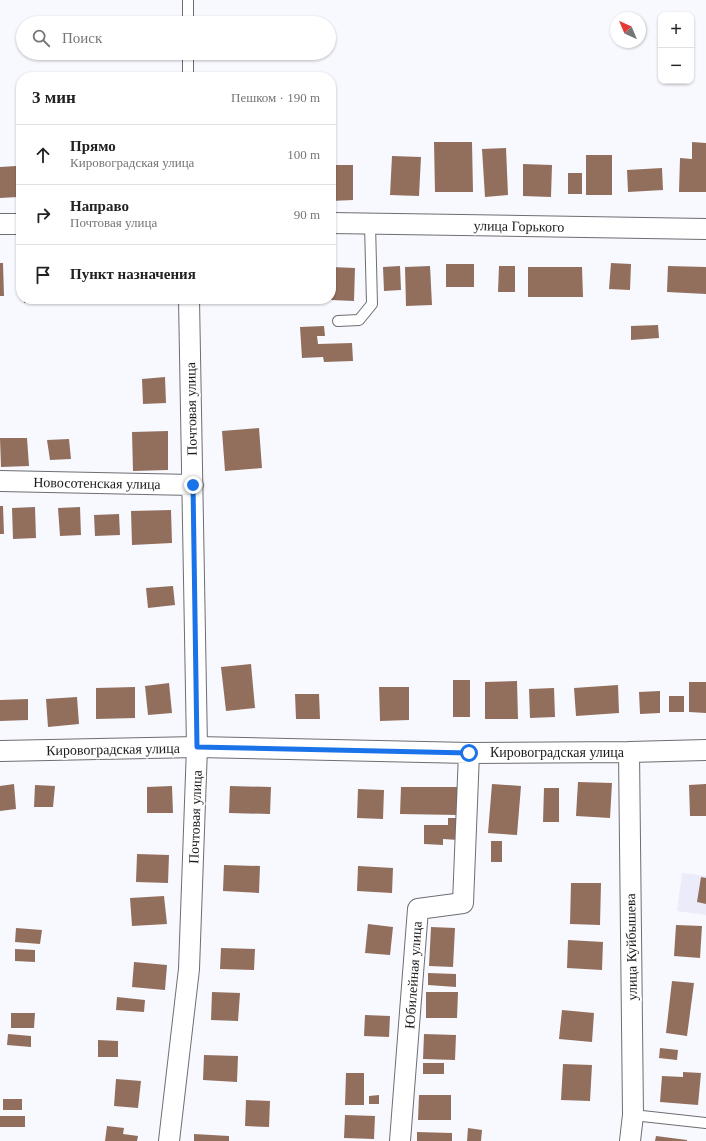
<!DOCTYPE html>
<html lang="ru">
<meta charset="utf-8">
<style>
body{margin:0;font-family:"Times New Roman",serif;background:#f6f6f6;color:#222}
.controls{position:absolute;right:12px;top:12px;display:grid;overflow:hidden;border-radius:8px;box-shadow:0 1px 3px #0004}
.controls button{width:36px;height:36px;display:grid;place-items:center;padding:0;border:0;border-bottom:1px solid #e0e0e0;background:#fff;color:#222;font:20px sans-serif}
.compass{position:absolute;left:610px;top:12px;width:36px;height:36px;border-radius:50%;background:#fff;box-shadow:0 1px 3px #0004;rotate:316deg}
.stop{position:absolute;width:12px;height:12px;margin:-9px;border:3px solid #1a73e8;border-radius:50%;background:#fff}
.stop.end{background:#1a73e8;border-color:#fff;box-shadow:0 1px 4px #0008}
.list{margin:0;padding:0;list-style:none}
h2{display:flex;justify-content:space-between;align-items:center;height:52px;margin:0;padding:0 16px;font-size:17px}
h2 small{font-size:13px;font-weight:400;color:#767676}
.list li{display:grid;grid-template-columns:26px 1fr auto;gap:12px;align-items:center;box-sizing:border-box;height:60px;padding:0 16px;border-top:1px solid #e0e0e0}
.list b{display:block;font-size:15px;white-space:nowrap}
.list p{margin:0;font-size:13px;white-space:nowrap;color:#767676}
.list em{font-size:13px;font-style:normal;color:#767676}
.icon{flex:none;width:22px;height:22px;fill:none;stroke:currentColor;stroke-width:2;stroke-linecap:round;stroke-linejoin:round}
.map{position:relative;flex:none;width:706px;height:1141px;overflow:hidden}
.search{position:absolute;background:#fff;box-shadow:0 1px 3px #0004;left:16px;top:16px;width:320px;height:44px;display:flex;align-items:center;gap:10px;box-sizing:border-box;padding:0 14px;border-radius:22px;color:#767676;font-size:15px}
.panel{position:absolute;background:#fff;box-shadow:0 1px 3px #0004;left:16px;top:72px;width:320px;height:232px;border-radius:16px}
.map>svg:first-child{display:block}
</style>
<div class="map">
<svg width="706" height="1141" viewBox="0 0 706 1141">
<rect width="100%" height="100%" fill="#f8f8ff"/>
<path fill="#ecebf9" d="M682,873L706,876V915L677,911Z"/>
<path fill="#926f5d" d="M434,142H472L473,192H435Z
M692,142L706,143V192H679L680,158L692,159Z
M506,148L508,195L485,197L482,149Z
M586,155H612V195H586Z
M392,156L421,157L419,196L390,195Z
M523,164L552,165L551,197L523,196Z
M331,165H353V200L331,201Z
M16,166L18,197L0,198V167Z
M662,168L663,190L628,192L627,170Z
M568,173H582V194H568Z
M0,263H3L4,296H0Z
M611,263L631,264L630,290L609,289Z
M446,264H474V287H446Z
M400,266L401,290L384,291L383,267Z
M430,266L432,305L406,306L405,267Z
M499,266H515V292H498Z
M668,266L706,267V294L667,292Z
M331,267L355,268L354,301L331,300Z
M528,267H582L583,297H528Z
M24,299H65V300L24,303Z
M134,299H160V301H134Z
M658,325L659,338L631,340V326Z
M324,326L325,336H317L318,344L352,343L353,361L324,362L323,357L302,358L300,327Z
M165,377L166,403L143,404L142,379Z
M259,428L262,468L225,471L222,431Z
M168,431V470L133,471L132,432Z
M0,438H27L29,466L1,467Z
M69,439L71,459L50,460L47,440Z
M0,506H3L4,534H0Z
M35,507L36,538L13,539L12,508Z
M80,507L81,535L60,536L58,508Z
M171,510L172,543L132,545L131,511Z
M119,514L120,535L95,536L94,515Z
M173,586L175,605L148,608L146,588Z
M251,664L255,708L226,711L221,667Z
M453,680H470V717H453Z
M517,681L518,719H485V682Z
M689,682H706V713L689,712Z
M169,683L172,713L148,715L145,686Z
M618,685L619,713L576,716L574,688Z
M135,687V718L96,719V688Z
M379,687H409V720L380,721Z
M554,688L555,717L530,718L529,689Z
M660,691V713L640,714L639,692Z
M295,694H319L320,719H296Z
M669,696H684V712H669Z
M77,697L79,724L48,727L46,699Z
M28,699V720L0,721V700Z
M578,782L612,783L610,818L576,816Z
M14,784L16,809L0,811V786Z
M492,784L521,786L517,835L488,833Z
M706,784V816H690L689,785Z
M35,785L55,786L53,807H34Z
M172,786L173,813H147V787Z
M230,786L271,787L270,814L229,813Z
M401,787H457V815L400,814Z
M544,788H559V822H543Z
M358,789L384,790L383,819L357,818Z
M448,818H459L458,840L443,839V845L424,844V825H448Z
M491,841H502V862H491Z
M137,854L169,855L168,883L136,882Z
M224,865L260,866L259,893L223,891Z
M358,866L393,868L392,893L357,891Z
M701,877L706,878V904L697,902Z
M571,883H601L600,925L570,924Z
M164,896L167,924L132,926L130,898Z
M368,924L393,927L390,955L365,953Z
M676,925L702,926L700,958L674,956Z
M431,927L455,928L453,967L429,966Z
M16,928L42,930L40,944L15,942Z
M568,940L603,942L602,970L567,968Z
M221,948L255,949L254,970L220,969Z
M15,949L35,950V962L15,961Z
M134,962L167,965L165,990L132,987Z
M428,973L456,974V987L428,985Z
M672,981L694,983L687,1036L666,1033Z
M212,992L240,993L238,1021L211,1020Z
M426,992H458L457,1018H426Z
M117,997L145,1000L144,1012L116,1010Z
M562,1010L594,1013L592,1042L559,1039Z
M11,1013H35L34,1028H11Z
M365,1015L390,1016L389,1037L364,1036Z
M8,1034L31,1036V1047L7,1045Z
M424,1034L456,1035L455,1060L423,1059Z
M98,1040L118,1041V1057H98Z
M660,1048L678,1050L677,1060L659,1058Z
M204,1055L238,1056L237,1082L203,1080Z
M423,1063H444V1074H423Z
M563,1064L592,1065L590,1101L561,1100Z
M683,1072L701,1073L698,1105L660,1102L662,1076L683,1077Z
M346,1073H364V1105H345Z
M116,1079L141,1081L138,1108L114,1106Z
M379,1095V1104H369V1096Z
M419,1095H451V1120H418Z
M3,1099H22V1110H3Z
M246,1100L270,1101L269,1127L245,1126Z
M345,1115L375,1116L374,1139L344,1138Z
M0,1116H25V1127H0Z
M107,1126L124,1128L123,1134L138,1136L137,1141H105Z
M468,1128L482,1130L481,1141H467Z
M417,1132L452,1133V1141H417Z
M194,1134L229,1136V1141H194Z
M656,1136L687,1140V1141H655Z"/>
<g fill="none" stroke-linecap="round" stroke-linejoin="round">
<g stroke="#6d6d73" stroke-width="12">
<path id="service" d="M188,23V0
M188,77V53
M338,321L359,320L372,304L370,224
M633,1115L706,1123"/>
</g>
<g stroke="#6d6d73" stroke-width="22">
<path id="minor" d="M331,223L706,229
M0,224H21
M0,481L193,485
M0,751L197,747L469,753L629,752L706,750
M629,752L633,1115L630,1141
M169,1141L189,969L197,747L189,299
M400,1141L418,909L463,903L469,753"/>
</g>
<use href="#service" stroke="#fff" stroke-width="10"/>
<use href="#minor" stroke="#fff" stroke-width="20"/>
</g>
<g fill="none" stroke-linecap="round" stroke-linejoin="round">
<path stroke="#1a73e8" stroke-width="5" d="M193,485L197,747L469,753"/>
</g>
<g text-anchor="middle" stroke-width="4" stroke-linejoin="round" paint-order="stroke">
<g font-size="14" fill="#1b1b1d" stroke="#fff">
<text transform="translate(519 226) rotate(1)" y="5">улица Горького</text>
<text transform="translate(191 409) rotate(-91)" y="5">Почтовая улица</text>
<text transform="translate(97 483) rotate(1)" y="5">Новосотенская улица</text>
<text transform="translate(113 749) rotate(-1)" y="5">Кировоградская улица</text>
<text x="557" y="757">Кировоградская улица</text>
<text transform="translate(195 817) rotate(-88)" y="5">Почтовая улица</text>
<text transform="translate(631 947) rotate(-91)" y="5">улица Куйбышева</text>
<text transform="translate(413 975) rotate(-86)" y="5">Юбилейная улица</text>
</g>
</g>
</svg>
<div class="controls">
<button>+</button>
<button>−</button>
</div>
<svg class="compass" viewBox="-18 -18 36 36"><path d="M0-13l5 13h-10z" fill="#e53935"/><path d="M0 13l5-13h-10z" fill="#767676"/></svg>
<div class="stop" style="left:469px;top:753px"></div>
<div class="stop end" style="left:193px;top:485px"></div>
<div class="search"><svg class="icon" aria-label="search" viewBox="0 0 24 24"><circle cx="10" cy="10" r="6"/><path d="M15 15l6 6"/></svg>Поиск</div>
<section class="panel">
<h2>3 мин<small>Пешком · 190 m</small></h2>
<ul class="list">
<li><svg class="icon" aria-label="ahead" viewBox="0 0 24 24"><path d="M12 20V5M6 11l6-6 6 6"/></svg><div><b>Прямо</b><p>Кировоградская улица</p></div><em>100 m</em></li>
<li><svg class="icon" aria-label="right" viewBox="0 0 24 24"><path d="M7 20v-9h11M14 6l5 5-5 5"/></svg><div><b>Направо</b><p>Почтовая улица</p></div><em>90 m</em></li>
<li><svg class="icon" aria-label="arrive" viewBox="0 0 24 24"><path d="M6 21V4h12l-3 4 3 4H6"/></svg><div><b>Пункт назначения</b></div></li>
</ul>
</section>
</div>
